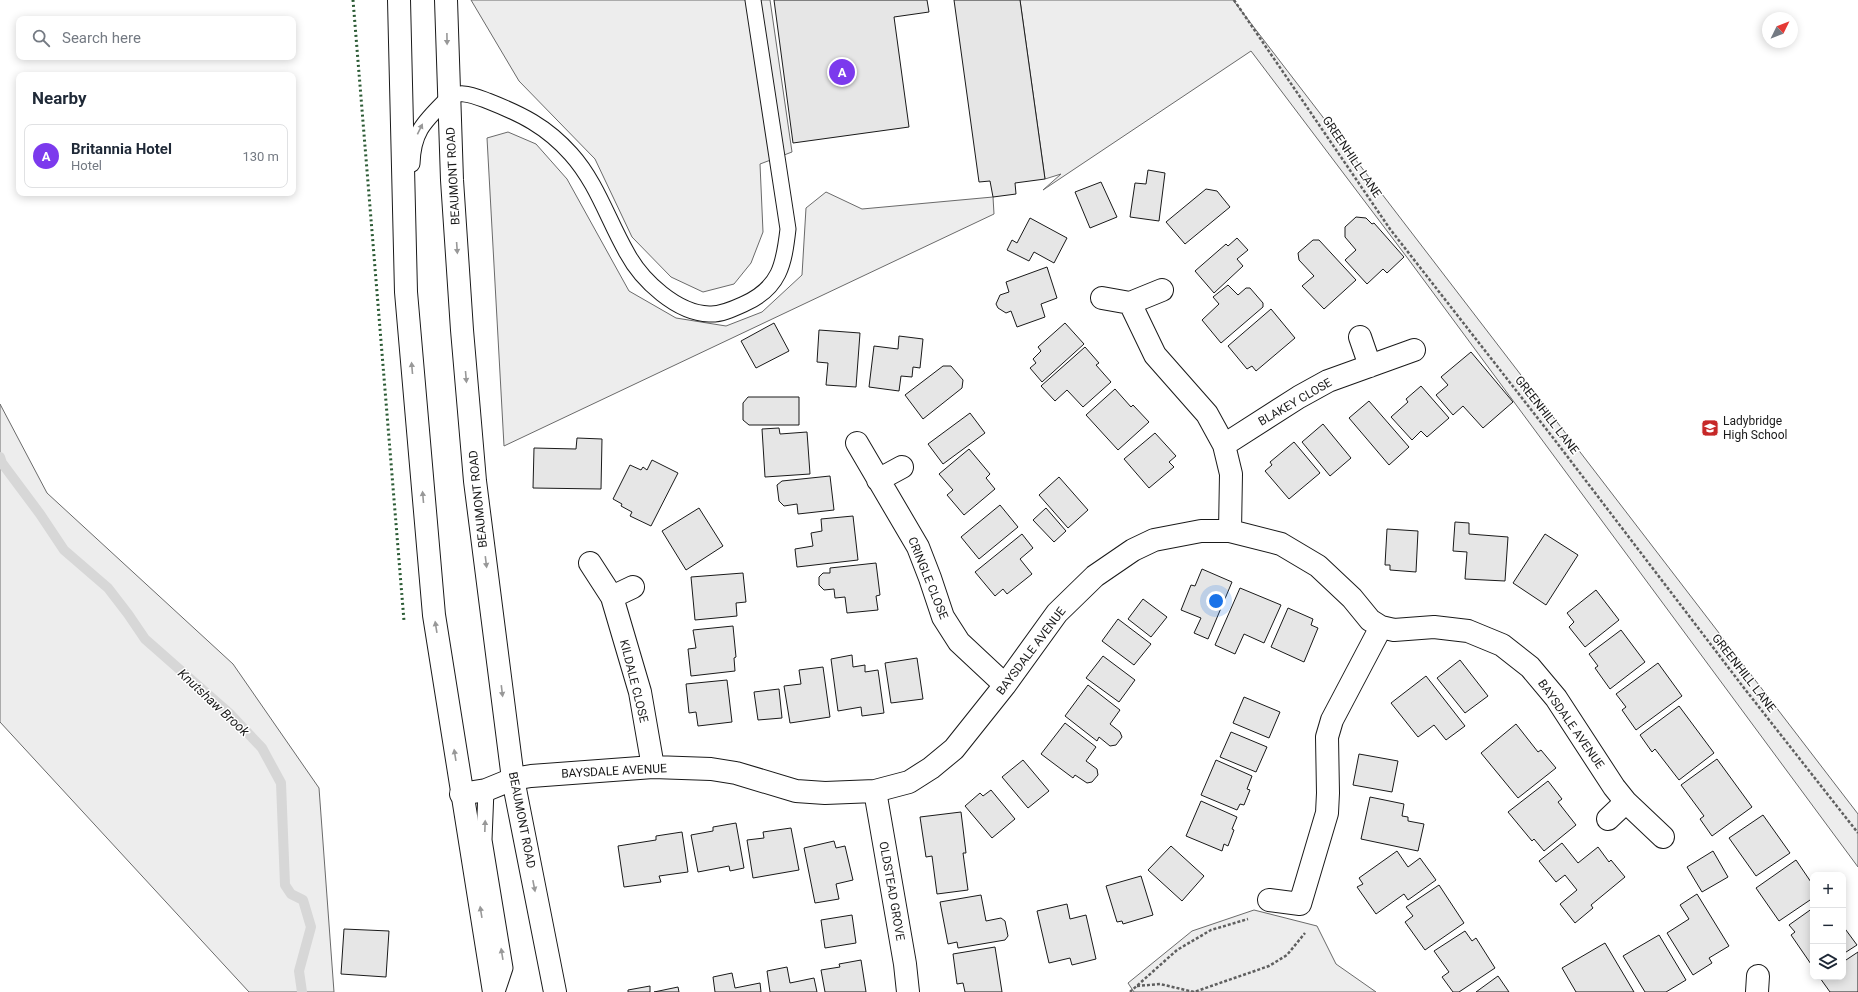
<!DOCTYPE html>
<meta charset="utf-8">
<style>
body{margin:0;font-family:Roboto,sans-serif;background:#f6f6f7;color:#1f2937}
.controls{position:absolute;right:12px;bottom:12px;display:grid;overflow:hidden;border-radius:8px;box-shadow:0 2px 10px #0003}
.controls button{width:36px;height:36px;display:grid;place-items:center;padding:0;border:0;border-bottom:1px solid #e0e1e3;background:#fff;color:#1f2937;font:20px sans-serif}
.compass{position:absolute;left:1762px;top:12px;width:36px;height:36px;border-radius:50%;background:#fff;box-shadow:0 2px 10px #0003;rotate:47deg}
.you{position:absolute;left:1216px;top:601px;width:14px;height:14px;margin:-10px;border:3px solid #fff;border-radius:50%;background:#1a73e8;box-shadow:0 0 0 6px #1a73e833}
.badge{display:grid;place-items:center;width:26px;height:26px;border-radius:50%;background:#7c3aed;color:#fff;font-size:13px;font-weight:700}
.pin{position:absolute;translate:-50% -50%;border:2px solid #fff;box-shadow:0 1px 4px #0006}
.list{margin:0;padding:0;list-style:none}
h2{display:flex;justify-content:space-between;align-items:center;height:52px;margin:0;padding:0 16px;font-size:17px}
h2 small{font-size:13px;font-weight:400;color:#747a83}
.list li{display:grid;grid-template-columns:26px 1fr auto;gap:12px;align-items:center;box-sizing:border-box;height:64px;margin:0 8px 8px;padding:0 8px;border:1px solid #e0e1e3;border-radius:8px}
.list b{display:block;font-size:15px;white-space:nowrap}
.list p{margin:0;font-size:13px;white-space:nowrap;color:#747a83}
.list em{font-size:13px;font-style:normal;color:#747a83}
.icon{flex:none;width:22px;height:22px;fill:none;stroke:currentColor;stroke-width:2;stroke-linecap:round;stroke-linejoin:round}
.map{position:relative;flex:none;width:1858px;height:992px;overflow:hidden}
.search{position:absolute;background:#fff;box-shadow:0 2px 10px #0003;left:16px;top:16px;width:280px;height:44px;display:flex;align-items:center;gap:10px;box-sizing:border-box;padding:0 14px;border-radius:8px;color:#747a83;font-size:15px}
.panel{position:absolute;background:#fff;box-shadow:0 2px 10px #0003;left:16px;top:72px;width:280px;height:124px;border-radius:8px}
.map>svg:first-child{display:block}
</style>
<div class="map">
<svg width="1858" height="992" viewBox="0 0 1858 992">
<rect width="100%" height="100%" fill="#fff"/>
<path fill="#ededed" stroke="#6a6a6a" d="M471,0H770L792,152L760,164L763,232L751,263L734,284L703,292L671,277L632,237L595,159L519,81Z
M1020,0H1233L1858,814V867L1406,256L1251,51L1043,190L1061,174L1045,179Z
M508,132L536,144L567,179L629,291L676,318L726,326L762,312L802,275L806,208L826,192L862,209L993,197L994,214L504,446L487,138Z
M0,404L47,493L233,664L319,788L334,992H249L0,722Z
M1254,910L1317,926L1336,964L1376,992H1134L1128,983L1192,931Z"/>
<g fill="none" stroke-linecap="round" stroke-linejoin="round">
<path stroke="#d7d7d7" stroke-width="10" d="M0,457L2,463L40,514L64,550L108,588L128,614L145,639L229,713L262,748L281,783L285,885L291,894L303,900L311,927L299,971L302,992"/>
</g>
<path fill="#e6e6e6" stroke="#1a1a1a" d="M774,0H927L929,12L894,17L909,127L793,143Z
M954,0H1020L1045,179L1015,183L1016,194L993,197L990,181L979,182Z
M1148,170L1165,173L1159,221L1130,217L1135,183L1146,184Z
M1101,182L1117,217L1090,228L1075,192Z
M1206,189L1217,191L1230,207L1185,244L1166,222Z
M1356,217L1366,218L1372,224L1374,223L1404,257L1387,273L1383,269L1367,284L1345,260L1356,250L1345,237V227Z
M1030,218L1067,238L1054,263L1034,252L1029,261L1007,250L1012,240L1017,243Z
M1237,238L1248,250L1237,259L1243,266L1214,293L1195,271L1226,244L1228,246Z
M1313,240H1319L1356,280L1324,309L1302,286L1314,276L1299,260L1298,253Z
M1047,267L1057,298L1041,304L1045,317L1017,327L1011,311L1006,313L998,308L996,304L1000,295L1009,292L1006,282Z
M1228,285L1238,295L1246,288H1250L1263,303V307L1221,343L1202,320L1219,304L1213,297Z
M1271,309L1295,338L1256,371L1252,366L1247,369L1228,346Z
M774,323L789,351L756,368L741,341Z
M1065,323L1084,344L1042,382L1030,368L1036,363L1033,359L1041,351L1038,347Z
M819,330L860,333L856,387L826,385L828,363L817,362Z
M899,336L923,339L920,368L913,367L912,377L901,376L899,391L869,387L874,346L898,349Z
M1085,347L1099,363L1096,365L1111,382L1083,407L1067,390L1055,401L1041,386Z
M1471,352L1513,402L1483,428L1463,406L1453,415L1436,395L1448,385L1441,377Z
M943,366H951L963,380L962,388L923,419L905,395Z
M1421,386L1449,418L1427,437L1421,431L1412,440L1391,417L1408,402L1406,399Z
M1115,389L1131,407L1133,405L1149,422L1118,450L1086,415Z
M748,397H799V425H749L743,420V403Z
M1369,401L1409,447L1389,465L1349,418Z
M970,413L985,433L943,464L928,444Z
M1323,424L1351,458L1330,476L1302,442Z
M779,428L780,434L807,432L810,474L765,477L762,429Z
M1155,433L1176,456L1169,462L1174,467L1149,488L1124,459Z
M577,438L602,439L601,489L533,488L534,448L576,449Z
M1294,442L1320,473L1289,499L1265,471L1272,465L1270,462Z
M969,449L990,474L986,478L995,489L964,515L947,495L953,490L939,474Z
M652,460L678,473L651,526L630,516L632,512L621,506L622,504L613,499L630,465L641,470L643,467L647,470Z
M830,476L834,510L798,514L797,504L784,506L779,501L777,485L782,481Z
M1059,477L1088,510L1068,528L1039,495Z
M1000,505L1018,527L979,559L961,537Z
M699,508L723,546L686,570L662,531Z
M1046,508L1066,531L1054,542L1033,520Z
M853,516L858,560L797,567L795,549L813,546L811,533L822,531L821,519Z
M1455,522L1469,523V534L1508,537L1505,581L1465,579L1467,552L1453,551Z
M1387,529L1418,531L1416,572L1390,570V565H1385Z
M1022,534L1033,548L1020,559L1032,574L1007,594L1003,589L995,596L975,572Z
M1545,534L1578,555L1546,605L1513,583Z
M876,563L880,595L876,596L878,610L847,613L845,597L835,598L834,589L824,590L819,585V577L823,573H830V568Z
M1202,569L1232,582L1208,639L1194,633L1201,618L1181,610L1191,585L1195,586Z
M743,573L746,602L736,603L737,616L695,620L691,577Z
M1240,588L1281,605L1264,643L1244,634L1235,654L1215,645Z
M1596,590L1619,620L1585,647L1569,627L1574,622L1567,613Z
M1143,599L1167,617L1151,637L1128,619Z
M1288,608L1313,619L1311,625L1318,628L1304,662L1271,647Z
M1118,619L1151,644L1134,665L1102,641Z
M733,626L736,657L734,658L735,671L691,676L688,649L696,648L693,630Z
M1621,630L1645,662L1610,689L1595,668L1598,666L1589,654Z
M852,655L853,667L865,665V672L878,670L884,713L862,716L861,707L838,711L831,659Z
M1103,656L1135,680L1119,702L1086,678Z
M917,658L923,699L891,703L885,663Z
M1460,660L1488,696L1465,713L1437,678Z
M1658,663L1682,696L1636,730L1622,710L1626,707L1616,694Z
M823,667L830,717L790,723L784,686L801,684L799,670Z
M1426,676L1465,726L1446,740L1434,725L1418,737L1391,703Z
M727,680L732,722L698,726L696,712L689,713L686,684Z
M1088,685L1120,710L1110,724L1120,732L1122,737L1116,745L1110,746L1099,737L1097,741L1065,716Z
M779,689L782,718L758,720L754,692Z
M1244,697L1280,712L1269,738L1233,723Z
M1679,706L1714,753L1679,780L1655,749L1652,752L1640,735Z
M1065,723L1096,747L1086,761L1097,769L1098,775L1092,782L1087,783L1075,775L1073,778L1041,754Z
M1516,724L1538,752L1541,750L1556,768L1518,798L1481,753Z
M1231,732L1267,747L1256,772L1220,757Z
M1359,754L1398,761L1392,792L1353,785Z
M1717,759L1752,807L1712,836L1700,819L1704,816L1681,785Z
M1023,760L1049,791L1028,808L1002,777Z
M1216,760L1252,776L1247,789L1250,790L1244,805L1240,804L1237,810L1201,795Z
M1548,781L1562,799L1558,802L1576,825L1544,851L1534,839L1532,841L1508,812Z
M991,790L1015,819L992,838L965,806L980,793L983,796Z
M1370,797L1404,804L1402,816L1408,817V821L1424,824L1418,851L1361,839Z
M1201,801L1237,817L1232,829L1234,830L1228,846L1224,844L1222,851L1186,836Z
M961,812L966,853H963L968,890L937,894L932,856L926,857L920,817Z
M1763,815L1790,853L1756,876L1729,838Z
M736,823L744,868L730,871L729,866L698,872L691,835L713,831V827Z
M791,828L799,870L753,878L747,840L764,838L763,832Z
M682,832L688,872L659,876L661,882L624,887L618,846L656,840V836Z
M834,841L836,848L845,846L853,880L836,884L839,899L815,903L804,848Z
M1562,843L1578,863L1598,847L1609,862L1611,860L1625,877L1591,905L1593,908L1575,923L1560,904L1577,890L1565,875L1556,882L1539,861Z
M1171,846L1204,876L1182,901L1148,870Z
M1397,851L1408,867L1420,858L1436,880L1408,900L1404,894L1376,914L1357,887L1363,884L1359,878Z
M1713,851L1728,877L1702,892L1687,867Z
M1796,860L1813,885V898L1779,921L1756,888Z
M1141,876L1153,915L1123,924L1122,921L1117,922L1106,886Z
M1439,885L1464,923L1425,950L1405,922L1413,916L1406,907Z
M1697,894L1729,946L1709,958L1712,963L1693,975L1667,933L1689,919L1680,905Z
M981,895L986,921L1001,918L1005,921L1008,936L1005,940L958,948L957,942L948,944L940,902Z
M1067,904L1070,919L1086,915L1096,959L1072,965L1070,958L1049,963L1037,911Z
M1813,908V967L1791,935L1795,932L1789,925Z
M852,915L856,943L825,948L821,920Z
M1843,926L1857,945L1843,954Z
M344,929L389,931L386,977L341,974Z
M1465,931L1472,941L1476,938L1495,968L1459,992H1453L1442,977L1449,972L1434,951Z
M1659,935L1686,980L1666,992H1645L1623,956Z
M1605,943L1634,992H1576L1562,968Z
M995,947L1002,992H965L963,983L957,984L953,954Z
M1858,952V992H1830L1820,978L1843,977V962Z
M861,960L866,992H825L821,970L840,967L839,964Z
M787,967L790,983L814,978L817,992H770L767,971Z
M732,973L735,988L760,983L761,992H715L713,977Z
M1498,976L1509,992H1476Z
M650,986V992H628V990Z
M678,987L679,992H654Z"/>
<g fill="none" stroke-linecap="round" stroke-linejoin="round">
<g stroke="#1a1a1a" stroke-width="17">
<path id="service" d="M412,164C413,133 423,123 444,102C457,88 472,95 488,101C521,114 546,126 571,154C597,183 608,220 627,253C642,281 677,313 709,314C720,315 733,309 744,304C780,288 784,264 788,229L753,0
M486,790L484,840L505,968L497,992"/>
</g>
<g stroke="#1a1a1a" stroke-width="24">
<path id="minor" d="M1102,298L1130,303L1162,290
M1130,303L1155,355L1207,414L1224,445L1231,474L1230,531
M1360,337L1370,366
M857,443L918,547L930,578L943,617L959,642L1005,685
M1224,445L1299,397L1328,381L1414,350
M878,480L902,467
M590,563L612,597L633,587
M612,597L640,692L653,767
M875,791L905,964L908,992
M461,794L486,790L513,779L531,776L653,767L711,769L736,773L796,791L825,793L875,791L909,782L931,768L954,749L1005,685L1057,613L1095,576L1133,550L1154,540L1201,531H1230L1281,544L1318,566L1352,598L1370,620L1381,627L1394,630L1434,627L1468,631L1502,645L1530,667L1556,698L1614,787L1626,802L1663,837
M1608,819L1626,802
M1269,900L1300,904L1327,813L1328,793L1327,737L1332,720L1381,627
M1757,992L1758,976"/>
</g>
<g stroke="#1a1a1a" stroke-width="24">
<path id="trunk" d="M399,0L406,292L434,615L494,992
M446,0L452,180L462,330L475,481L513,779L555,992"/>
</g>
<path stroke="#5f5f5f" stroke-width="2.5" stroke-dasharray="3 2" stroke-linecap="butt" d="M1234,0L1390,229L1554,439L1744,688L1858,833
M1137,986L1160,984L1194,992L1269,966L1287,955L1305,933
M1130,992L1177,950L1211,930L1248,919"/>
<use href="#service" stroke="#fff" stroke-width="15"/>
<use href="#minor" stroke="#fff" stroke-width="22"/>
<use href="#trunk" stroke="#fff" stroke-width="22"/>
<path stroke="#2b5a34" stroke-width="3" stroke-dasharray="2 3" stroke-linecap="butt" d="M353,0L404,621"/>
</g>
<defs><path id="oneway-solid" d="M-6-.8H1V-3.2L6.5 0L1 3.2V.8H-6Z"/></defs>
<g fill="#989898">
<use href="#oneway-solid" transform="translate(447 39) rotate(89)"/>
<use href="#oneway-solid" transform="translate(420 129) rotate(-64)"/>
<use href="#oneway-solid" transform="translate(457 248) rotate(86)"/>
<use href="#oneway-solid" transform="translate(412 368) rotate(-95)"/>
<use href="#oneway-solid" transform="translate(466 377) rotate(85)"/>
<use href="#oneway-solid" transform="translate(423 497) rotate(-95)"/>
<use href="#oneway-solid" transform="translate(486 562) rotate(83)"/>
<use href="#oneway-solid" transform="translate(436 627) rotate(-99)"/>
<use href="#oneway-solid" transform="translate(502 691) rotate(83)"/>
<use href="#oneway-solid" transform="translate(455 755) rotate(-99)"/>
<use href="#oneway-solid" transform="translate(485 826) rotate(-88)"/>
<use href="#oneway-solid" transform="translate(534 886) rotate(79)"/>
<use href="#oneway-solid" transform="translate(481 912) rotate(-99)"/>
<use href="#oneway-solid" transform="translate(502 954) rotate(-99)"/>
</g>
<defs>
<g id="school-square" transform="scale(0.9)"><rect x="-9" y="-9" width="18" height="18" rx="4" fill="#c62828" stroke="#fff"/><path d="M0-5L7-2L0 1L-7-2ZM-4 1L0 2.5L4 1V4Q0 6-4 4Z" fill="#fff"/></g>
</defs>
<g fill-rule="evenodd">
<use href="#school-square" x="1710" y="428"/>
</g>
<g text-anchor="middle" stroke-width="3" stroke-linejoin="round" paint-order="stroke">
<g font-size="12" fill="#1a1a1a" stroke="#fff">
<text transform="translate(1352 157) rotate(56)" y="4">GREENHILL LANE</text>
<text transform="translate(453 176) rotate(-93)" y="4">BEAUMONT ROAD</text>
<text transform="translate(1295 402) rotate(-30)" y="4">BLAKEY CLOSE</text>
<text transform="translate(1547 415) rotate(52)" y="4">GREENHILL LANE</text>
<text transform="translate(478 499) rotate(-96)" y="4">BEAUMONT ROAD</text>
<text transform="translate(928 578) rotate(68)" y="4">CRINGLE CLOSE</text>
<text transform="translate(1031 651) rotate(-53)" y="4">BAYSDALE AVENUE</text>
<text transform="translate(1744 673) rotate(52)" y="4">GREENHILL LANE</text>
<text transform="translate(634 681) rotate(76)" y="4">KILDALE CLOSE</text>
<text transform="translate(1571 724) rotate(55)" y="4">BAYSDALE AVENUE</text>
<text transform="translate(614 771) rotate(-3)" y="4">BAYSDALE AVENUE</text>
<text transform="translate(522 820) rotate(79)" y="4">BEAUMONT ROAD</text>
<text transform="translate(892 891) rotate(80)" y="4">OLDSTEAD GROVE</text>
</g>
<g font-size="12" fill="#1a1a1a" stroke="#fff" text-anchor="start">
<text x="1723" y="425">Ladybridge<tspan x="1723" dy="14">High School</tspan></text>
</g>
<g font-size="13" font-style="italic" fill="#1a1a1a" stroke="#fff">
<text transform="translate(214 702) rotate(43)" y="5">Knutshaw Brook</text>
</g>
</g>
</svg>
<div class="controls">
<button>+</button>
<button>−</button>
<button><svg class="icon" aria-label="layers" viewBox="0 0 24 24"><path d="M12 4l9 5-9 5-9-5zM3 14l9 5 9-5"/></svg></button>
</div>
<svg class="compass" viewBox="-18 -18 36 36"><path d="M0-13l5 13h-10z" fill="#e53935"/><path d="M0 13l5-13h-10z" fill="#747a83"/></svg>
<div class="you"></div>
<div class="pin badge" style="left:842px;top:72px">A</div>
<div class="search"><svg class="icon" aria-label="search" viewBox="0 0 24 24"><circle cx="10" cy="10" r="6"/><path d="M15 15l6 6"/></svg>Search here</div>
<section class="panel">
<h2>Nearby<small></small></h2>
<ul class="list">
<li><span class="badge">A</span><div><b>Britannia Hotel</b><p>Hotel</p></div><em>130 m</em></li>
</ul>
</section>
</div>
